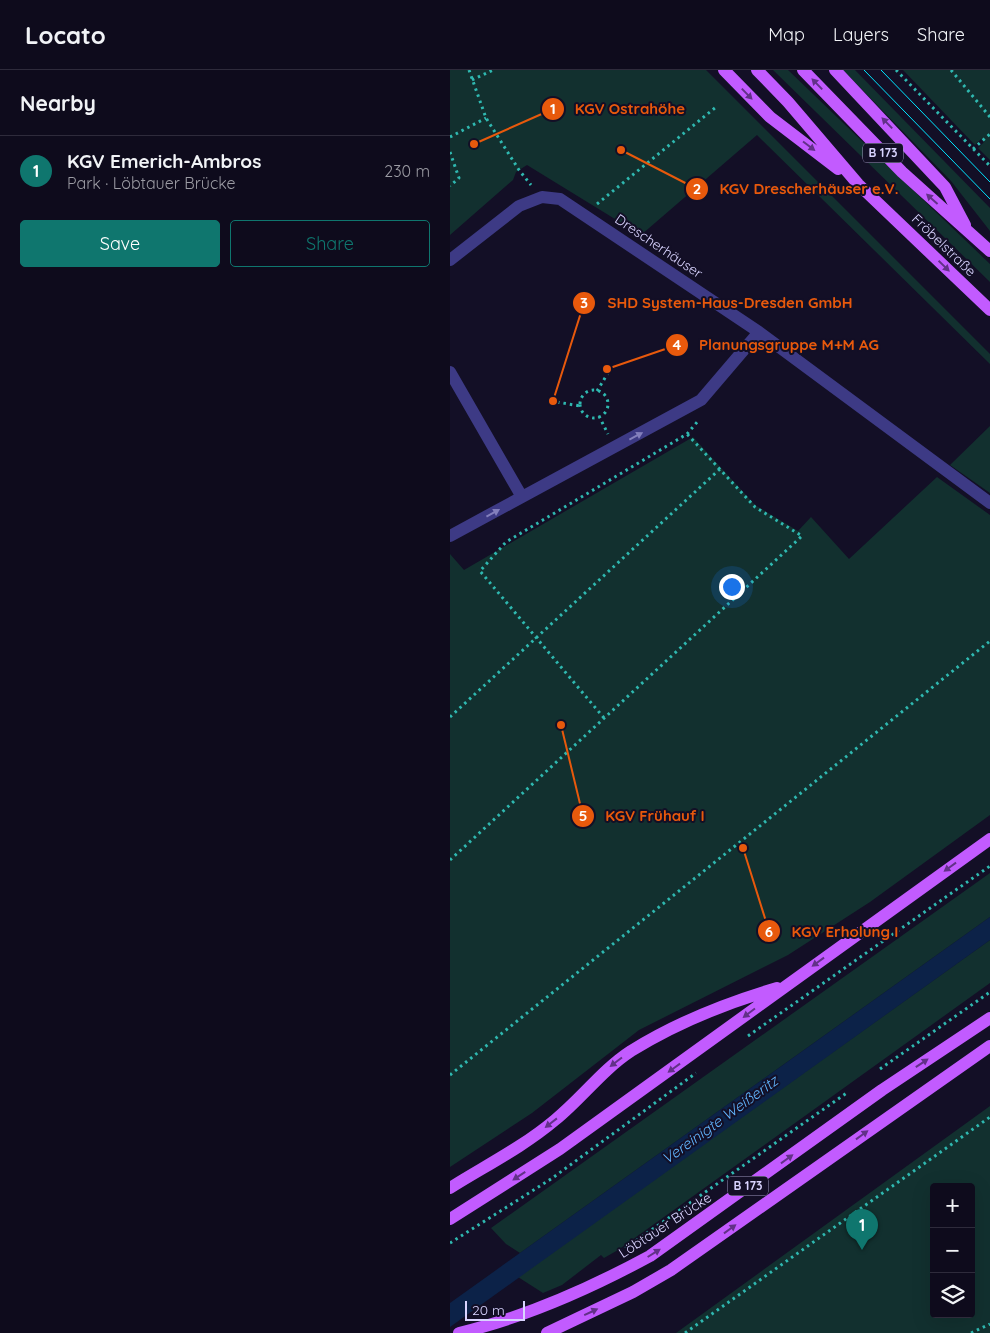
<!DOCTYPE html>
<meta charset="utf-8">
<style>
body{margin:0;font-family:Quicksand,sans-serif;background:#171425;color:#f1f3f6}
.controls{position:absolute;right:15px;bottom:15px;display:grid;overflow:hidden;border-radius:5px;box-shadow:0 5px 20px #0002}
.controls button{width:45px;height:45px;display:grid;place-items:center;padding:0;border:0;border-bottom:1px solid #2e2b3b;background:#0e0b1c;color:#f1f3f6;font:25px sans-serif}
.scale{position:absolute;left:15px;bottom:12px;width:60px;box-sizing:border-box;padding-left:5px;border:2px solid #d9d4ff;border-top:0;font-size:14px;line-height:18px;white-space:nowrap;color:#d9d4ff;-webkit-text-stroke:4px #130f26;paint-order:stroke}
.you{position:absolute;left:281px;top:516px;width:18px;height:18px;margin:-12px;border:4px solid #fff;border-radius:50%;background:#1a73e8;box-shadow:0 0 0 8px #1a73e833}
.badge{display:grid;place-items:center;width:32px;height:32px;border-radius:50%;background:#0f766e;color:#fff;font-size:16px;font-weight:700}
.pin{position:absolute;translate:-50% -41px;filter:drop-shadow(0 1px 2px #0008)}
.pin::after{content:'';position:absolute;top:26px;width:18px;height:15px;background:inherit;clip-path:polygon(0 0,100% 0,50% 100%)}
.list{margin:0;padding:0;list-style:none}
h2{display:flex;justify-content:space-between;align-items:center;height:65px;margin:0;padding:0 20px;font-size:21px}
h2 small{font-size:16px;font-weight:400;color:#9b9ba3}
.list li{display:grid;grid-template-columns:32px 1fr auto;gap:15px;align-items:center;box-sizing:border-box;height:70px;padding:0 20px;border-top:1px solid #2e2b3b}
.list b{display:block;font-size:19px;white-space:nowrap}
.list p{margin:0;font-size:16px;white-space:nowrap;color:#9b9ba3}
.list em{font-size:16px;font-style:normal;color:#9b9ba3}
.actions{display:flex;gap:10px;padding:15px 20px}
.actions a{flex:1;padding:11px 0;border:1px solid #0f766e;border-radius:5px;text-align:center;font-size:18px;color:#0f766e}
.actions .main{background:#0f766e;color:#fff}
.icon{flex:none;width:28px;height:28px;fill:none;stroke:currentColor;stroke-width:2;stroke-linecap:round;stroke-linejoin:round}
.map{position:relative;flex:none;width:540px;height:1263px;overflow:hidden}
header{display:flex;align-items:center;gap:30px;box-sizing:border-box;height:70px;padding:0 25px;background:#0e0b1c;border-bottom:1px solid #2e2b3b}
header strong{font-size:24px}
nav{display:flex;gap:28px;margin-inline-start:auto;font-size:18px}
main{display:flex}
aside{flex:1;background:#0e0b1c}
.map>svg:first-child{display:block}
</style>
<header>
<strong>Locato</strong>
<nav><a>Map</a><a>Layers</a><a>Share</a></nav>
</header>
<main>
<aside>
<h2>Nearby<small></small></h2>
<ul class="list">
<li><span class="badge">1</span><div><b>KGV Emerich-Ambros</b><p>Park · Löbtauer Brücke</p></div><em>230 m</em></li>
</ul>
<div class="actions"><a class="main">Save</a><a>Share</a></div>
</aside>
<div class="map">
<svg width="540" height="1263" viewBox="0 0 540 1263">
<rect width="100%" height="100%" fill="#130f26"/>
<path fill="#12302f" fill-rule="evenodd" d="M0,0H256L540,284V294L307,65L191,165L77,95L66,102L63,110L0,165Z
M323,0H338L540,194V212Z
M393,0H405L540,138V161L501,111Z
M453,0H540V90L528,78L534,72L531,69L525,75Z
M540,356V423L500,395Z
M243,367L305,435L348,461L361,447L399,489L487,407L540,445V745L420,832L338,885L189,960L82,1043L0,1097V484L14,500Z
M540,803V847L70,1183L56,1174L41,1158Z
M540,870V913L168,1180L154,1188L151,1185L112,1215L93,1223L68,1207Z
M540,1036V1263H226ZM484,1117H521V1244H484Z"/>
<path fill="#0c2248" d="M540,847V870L0,1257V1233Z"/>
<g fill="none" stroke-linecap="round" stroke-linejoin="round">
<path stroke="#2fb8b0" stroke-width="3" stroke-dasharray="2.5 4" stroke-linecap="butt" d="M19,0L36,48L69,100L81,115
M446,0L540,96
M501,0L540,47
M22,10L43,0
M0,67L36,48
M523,79L540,64
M0,82L9,108L0,116
M147,134L266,37
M130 334a14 14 0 1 1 28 0a14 14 0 1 1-28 0Z
M147,321L158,303
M107,332L130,336
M149,346L158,364
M0,647L270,399
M154,648L30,501L56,472L237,364L248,351
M0,790L352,466L305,437L237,364
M298,966L540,796
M430,999L540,922
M0,1005L540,571
M0,1173L101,1109L246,1003
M170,1182L398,1022
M235,1263L540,1047
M521,1263L540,1254"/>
<path stroke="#3d3a85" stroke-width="12" d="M0,190L69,136L92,127L110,129L309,262L540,433
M0,302L72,427
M0,466L251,330L309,262"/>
<path stroke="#c25bff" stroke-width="12" d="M274,0L320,47L388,99
M307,0L338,32L408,114L540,240
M353,0L452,102L540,181
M385,0L495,117L515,155
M0,1118C35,1096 73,1077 105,1050C132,1028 152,1000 181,981C226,953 276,933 327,918
M0,1149L110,1079L540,769
M9,1263C77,1247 139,1219 200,1186L432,1020L540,948
M97,1263L183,1222L221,1200L540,976"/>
<path stroke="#00e5ff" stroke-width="1" d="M414,0L540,129
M431,0L540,112"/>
</g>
<defs><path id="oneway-solid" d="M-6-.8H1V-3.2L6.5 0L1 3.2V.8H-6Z" transform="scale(1.25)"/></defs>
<g fill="#623188">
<use href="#oneway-solid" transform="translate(367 14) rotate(-134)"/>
<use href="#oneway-solid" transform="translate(297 24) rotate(46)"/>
<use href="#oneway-solid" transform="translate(437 53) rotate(-134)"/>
<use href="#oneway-solid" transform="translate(359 76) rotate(37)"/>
<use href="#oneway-solid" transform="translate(482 129) rotate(-138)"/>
<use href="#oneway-solid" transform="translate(494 196) rotate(44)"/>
<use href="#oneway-solid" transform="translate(500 797) rotate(144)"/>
<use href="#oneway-solid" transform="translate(368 892) rotate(144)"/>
<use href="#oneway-solid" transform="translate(299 943) rotate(143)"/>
<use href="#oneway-solid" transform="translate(166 992) rotate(143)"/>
<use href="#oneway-solid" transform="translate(472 993) rotate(-34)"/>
<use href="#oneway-solid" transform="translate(224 998) rotate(144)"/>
<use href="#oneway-solid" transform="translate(101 1053) rotate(142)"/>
<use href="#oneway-solid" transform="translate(412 1065) rotate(-36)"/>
<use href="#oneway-solid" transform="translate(337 1089) rotate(-36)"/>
<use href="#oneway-solid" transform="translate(69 1106) rotate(147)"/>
<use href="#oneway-solid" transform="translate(280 1159) rotate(-36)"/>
<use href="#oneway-solid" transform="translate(204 1183) rotate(-32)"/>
<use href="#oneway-solid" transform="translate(141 1242) rotate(-25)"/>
</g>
<g fill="#837fbc">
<use href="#oneway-solid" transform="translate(186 366) rotate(-28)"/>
<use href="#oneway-solid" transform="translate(43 443) rotate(-29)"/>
</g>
<g text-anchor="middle" stroke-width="4" stroke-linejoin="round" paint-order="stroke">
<g fill="#130f26" stroke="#9e99be" stroke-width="1">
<rect x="413" y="73.5" width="40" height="19" rx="4"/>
<rect x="278" y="1106.5" width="40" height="19" rx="4"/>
</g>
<g font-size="12" font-weight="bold" fill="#d9d4ff">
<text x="433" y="87">B 173</text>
<text x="298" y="1120">B 173</text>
</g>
<g font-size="14" fill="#d9d4ff" stroke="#130f26">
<text transform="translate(494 175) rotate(44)" y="5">Fröbelstraße</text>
<text transform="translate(209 176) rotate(34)" y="5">Drescherhäuser</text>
<text transform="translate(215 1155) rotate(-33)" y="5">Löbtauer Brücke</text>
</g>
<g font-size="15" font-style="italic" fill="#62b6ff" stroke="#130f26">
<text transform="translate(270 1050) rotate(-36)" y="5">Vereinigte Weißeritz</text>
</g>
</g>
<path fill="none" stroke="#e8590c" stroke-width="2" d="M24 74L103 39M171 80L247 119M103 331L134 233M157 299L227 275M111 655L133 746M293 778L319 861"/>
<g fill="#e8590c" stroke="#130f26" stroke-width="2">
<circle cx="24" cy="74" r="5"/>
<circle cx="171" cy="80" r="5"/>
<circle cx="103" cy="331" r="5"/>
<circle cx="157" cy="299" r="5"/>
<circle cx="111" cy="655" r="5"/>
<circle cx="293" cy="778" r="5"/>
<circle cx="103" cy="39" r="12"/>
<circle cx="247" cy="119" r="12"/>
<circle cx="134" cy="233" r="12"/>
<circle cx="227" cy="275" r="12"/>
<circle cx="133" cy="746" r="12"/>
<circle cx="319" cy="861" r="12"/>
</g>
<g font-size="15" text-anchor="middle" font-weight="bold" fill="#fff">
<text x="103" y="44">1</text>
<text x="247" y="124">2</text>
<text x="134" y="238">3</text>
<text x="227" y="280">4</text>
<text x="133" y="751">5</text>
<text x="319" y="867">6</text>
</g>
<g font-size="15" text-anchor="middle" font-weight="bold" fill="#e8590c" stroke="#130f26" stroke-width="4" stroke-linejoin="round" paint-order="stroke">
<text x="180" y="44">KGV Ostrahöhe</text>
<text x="359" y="124">KGV Drescherhäuser e.V.</text>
<text x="280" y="238">SHD System-Haus-Dresden GmbH</text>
<text x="339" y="280">Planungsgruppe M+M AG</text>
<text x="205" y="751">KGV Frühauf I</text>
<text x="395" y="867">KGV Erholung I</text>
</g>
</svg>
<div class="controls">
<button>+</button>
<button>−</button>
<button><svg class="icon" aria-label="layers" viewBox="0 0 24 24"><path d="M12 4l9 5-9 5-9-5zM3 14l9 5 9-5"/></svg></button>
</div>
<div class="scale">20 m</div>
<div class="you"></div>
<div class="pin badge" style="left:412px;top:1180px">1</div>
</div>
</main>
